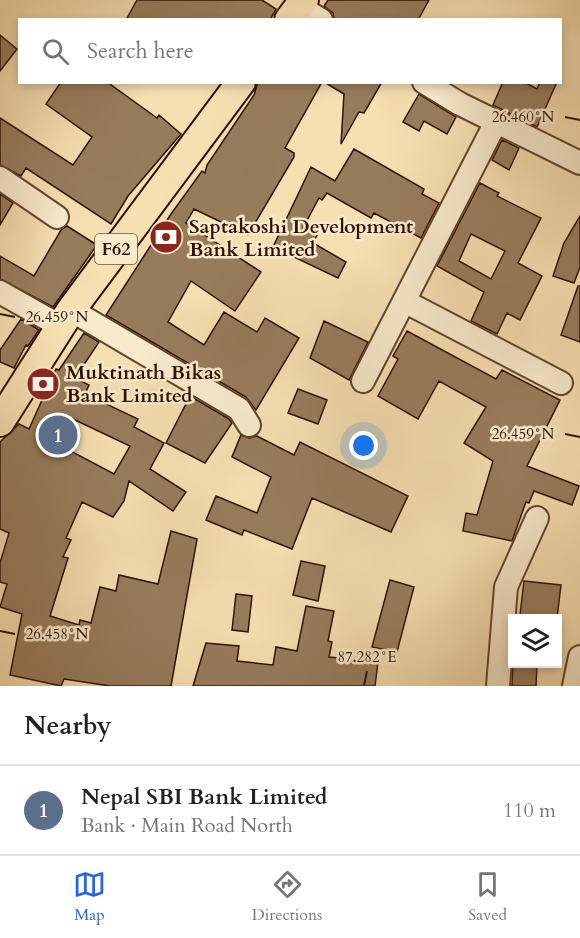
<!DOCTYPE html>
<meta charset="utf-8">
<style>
body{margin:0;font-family:Cardo,serif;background:#f6f6f6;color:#202124}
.controls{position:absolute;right:18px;bottom:18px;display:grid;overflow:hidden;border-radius:0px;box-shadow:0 3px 9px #0003}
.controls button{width:54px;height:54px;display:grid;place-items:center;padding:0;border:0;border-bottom:2px solid #e0e0e0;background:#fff;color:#202124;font:30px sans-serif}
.you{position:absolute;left:364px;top:446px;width:21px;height:21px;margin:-15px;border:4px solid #fff;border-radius:50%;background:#1a73e8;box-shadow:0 0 0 9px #1a73e833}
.badge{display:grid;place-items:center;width:39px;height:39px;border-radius:50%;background:#2563eb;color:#fff;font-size:20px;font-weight:700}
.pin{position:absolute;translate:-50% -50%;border:3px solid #fff;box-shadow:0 2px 6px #0006}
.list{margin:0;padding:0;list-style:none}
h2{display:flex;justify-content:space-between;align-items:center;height:78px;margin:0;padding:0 24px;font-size:26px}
h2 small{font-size:20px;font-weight:400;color:#757577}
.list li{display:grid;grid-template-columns:39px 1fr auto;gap:18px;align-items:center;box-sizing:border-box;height:90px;padding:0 24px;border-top:2px solid #e0e0e0}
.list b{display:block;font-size:22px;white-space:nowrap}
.list p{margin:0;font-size:20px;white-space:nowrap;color:#757577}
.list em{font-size:20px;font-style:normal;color:#757577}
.icon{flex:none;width:33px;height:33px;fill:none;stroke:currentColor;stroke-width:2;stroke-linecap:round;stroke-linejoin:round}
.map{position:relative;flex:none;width:580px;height:686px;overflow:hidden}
.search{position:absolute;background:#fff;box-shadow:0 3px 9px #0003;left:18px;right:18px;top:18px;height:66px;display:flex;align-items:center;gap:15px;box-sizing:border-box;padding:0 21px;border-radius:0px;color:#757577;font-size:22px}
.sheet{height:168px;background:#fff}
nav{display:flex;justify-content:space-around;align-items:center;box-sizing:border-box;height:84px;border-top:2px solid #e0e0e0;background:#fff;font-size:16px;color:#757577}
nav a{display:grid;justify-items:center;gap:3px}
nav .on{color:#2563eb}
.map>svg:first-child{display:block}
</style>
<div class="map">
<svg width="580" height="686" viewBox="0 0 580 686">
<rect width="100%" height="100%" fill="#f6dfb1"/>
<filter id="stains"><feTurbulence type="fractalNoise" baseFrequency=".00333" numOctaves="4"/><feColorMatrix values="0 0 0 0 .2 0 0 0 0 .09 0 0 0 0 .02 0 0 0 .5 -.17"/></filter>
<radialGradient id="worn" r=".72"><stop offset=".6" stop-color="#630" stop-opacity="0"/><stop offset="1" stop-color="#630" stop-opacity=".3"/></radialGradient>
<path fill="#977c5c" stroke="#301100" stroke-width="1.5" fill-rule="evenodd" d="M137,0H262L276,9L270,20H126Z
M328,0H429L418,20H334L333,13L324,6Z
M0,35L17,49L0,71Z
M61,82H107L157,118L159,115L181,134L128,196L111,224L26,168L21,176L0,165V118L73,165L92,137L46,104Z
M258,82H322L285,148L294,153V157L248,235L194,209L186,223L261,272L235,311L191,281L168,322L204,345L224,312L257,332L265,318L299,338L256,410L246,397L106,315L171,214L202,171L205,173L207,165L254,95Z
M324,82H382L364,113L359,112L341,144L344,94Z
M503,82H524L537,89L540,82H557L537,127L493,105Z
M419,94L456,117L447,134L424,121L419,131L403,122Z
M502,140L519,148L509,170L492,160Z
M354,149L424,189L422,194L439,203L421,238L374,213L371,218L327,193L322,200L319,198L303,228L317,235L313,243L346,262L338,278L273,247L311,167L335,181Z
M480,183L499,193L497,196L541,218L518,263L542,276L520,320L507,313L497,334L471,321L484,292L437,266ZM471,234L505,251L491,279L459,261Z
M0,194L13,203L0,225Z
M580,216V267L574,283L553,276L564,243Z
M67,226L97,245L53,307L0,279V256L34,276L61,230Z
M578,286H580V342L561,335Z
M21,319L39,330L28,346L26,345L14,368L0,362V350Z
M324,321L368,342L349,380L310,358Z
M407,331L496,379L502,370L560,400L527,466L579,486L572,505L534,491L529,503L526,502L512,541L463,531L466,513L477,515L493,461L464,443L486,407L439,381L418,419L378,396L398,359L393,356Z
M84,333L99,342L75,378L89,385L85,394L138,419L134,427L164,443L150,469L186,492L173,511L129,481L124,501L113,517L82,502L66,538L71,540L63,557L68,558L50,616L79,625L80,620L91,623L100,587L116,591L119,575L158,584L171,531L197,539L171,686H110L64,679L61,686L10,675L22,614L0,607L7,584L0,582V563L9,533L0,529V442L19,424L29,429L56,369L59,370ZM73,419L130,446L114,474L61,446Z
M298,389L327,400L318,424L288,413Z
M190,396L229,419L232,423L205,463L166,443Z
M241,435L249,438L257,436L294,455L300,442L408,496L391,532L312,498L292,549L244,530L242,535L206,520L216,496L257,513L271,477L232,457Z
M301,561L325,566L318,601L293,595Z
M390,580L414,587L397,652L372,647Z
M524,581L561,585L557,618L520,615Z
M236,594L252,596L248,632L232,630Z
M306,606L334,611L328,641L332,642L329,657L378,662L375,686H193L206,643L239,646L237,661L273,665L276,647L297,651Z
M513,663H537L536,686H512Z"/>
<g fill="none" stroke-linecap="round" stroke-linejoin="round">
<g stroke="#62442c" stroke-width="26">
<path id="minor" d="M299,6L321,20
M424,82L460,104L580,163
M0,178L57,217
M0,292L60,326
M404,301L561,383
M71,310L239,409L249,425
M363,381L496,122
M498,686L506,587L537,518
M574,686L580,657"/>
</g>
<g stroke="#301100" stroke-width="32">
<path id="major" d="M289,20L304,0
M0,422L71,310L241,82"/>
</g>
<use href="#minor" stroke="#f9eacc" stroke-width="22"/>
<use href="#major" stroke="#f6dfb1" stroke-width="28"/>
</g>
<path fill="none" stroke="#301100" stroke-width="2" d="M565,117L580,120M0,314L15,317M565,434L580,437M0,631L15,634M364,686L367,671"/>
<defs>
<g id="bank-disc" transform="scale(1.725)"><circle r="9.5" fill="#8f2418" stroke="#f9eacc"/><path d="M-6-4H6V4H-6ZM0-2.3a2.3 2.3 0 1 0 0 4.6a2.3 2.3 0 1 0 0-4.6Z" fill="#fff"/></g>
</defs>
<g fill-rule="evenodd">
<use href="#bank-disc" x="166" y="237"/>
<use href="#bank-disc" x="43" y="384"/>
</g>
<g text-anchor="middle" stroke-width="5" stroke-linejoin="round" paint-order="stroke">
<rect fill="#f9eacc" stroke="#6c523d" stroke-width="1.5" x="95" y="234" width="42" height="30" rx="4.5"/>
<g font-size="18" font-weight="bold" fill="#301100">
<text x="116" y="255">F62</text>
</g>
<g font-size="20" font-weight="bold" fill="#301100" stroke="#f9eacc" text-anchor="start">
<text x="189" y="233">Saptakoshi Development<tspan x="189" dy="23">Bank Limited</tspan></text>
<text x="66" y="379">Muktinath Bikas<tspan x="66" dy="23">Bank Limited</tspan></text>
</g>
</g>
<g font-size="15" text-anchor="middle" fill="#301100" stroke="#f9eacc" stroke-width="5" stroke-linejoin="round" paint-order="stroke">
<text x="523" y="122">26.460°N</text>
<text x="57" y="322">26.459°N</text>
<text x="523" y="439">26.459°N</text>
<text x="57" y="639">26.458°N</text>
<text x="367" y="662">87.282°E</text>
</g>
<rect width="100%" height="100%" filter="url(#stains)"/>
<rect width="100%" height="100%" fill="url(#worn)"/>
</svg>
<div class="controls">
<button><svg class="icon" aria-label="layers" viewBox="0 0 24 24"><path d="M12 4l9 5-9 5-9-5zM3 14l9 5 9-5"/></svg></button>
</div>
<div class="you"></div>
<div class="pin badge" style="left:58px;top:435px;background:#5c6f8a">1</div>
<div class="search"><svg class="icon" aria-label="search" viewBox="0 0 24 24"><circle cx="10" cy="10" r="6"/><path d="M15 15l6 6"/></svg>Search here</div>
</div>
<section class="sheet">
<h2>Nearby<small></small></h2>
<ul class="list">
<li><span class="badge" style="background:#5c6f8a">1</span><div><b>Nepal SBI Bank Limited</b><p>Bank · Main Road North</p></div><em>110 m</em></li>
</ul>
</section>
<nav>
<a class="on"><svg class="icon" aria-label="map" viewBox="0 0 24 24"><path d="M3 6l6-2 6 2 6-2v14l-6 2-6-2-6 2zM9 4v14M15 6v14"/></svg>Map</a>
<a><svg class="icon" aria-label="directions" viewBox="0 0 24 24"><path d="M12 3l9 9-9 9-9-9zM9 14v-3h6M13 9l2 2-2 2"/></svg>Directions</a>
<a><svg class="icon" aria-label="saved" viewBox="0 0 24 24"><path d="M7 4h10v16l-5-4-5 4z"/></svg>Saved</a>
</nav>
